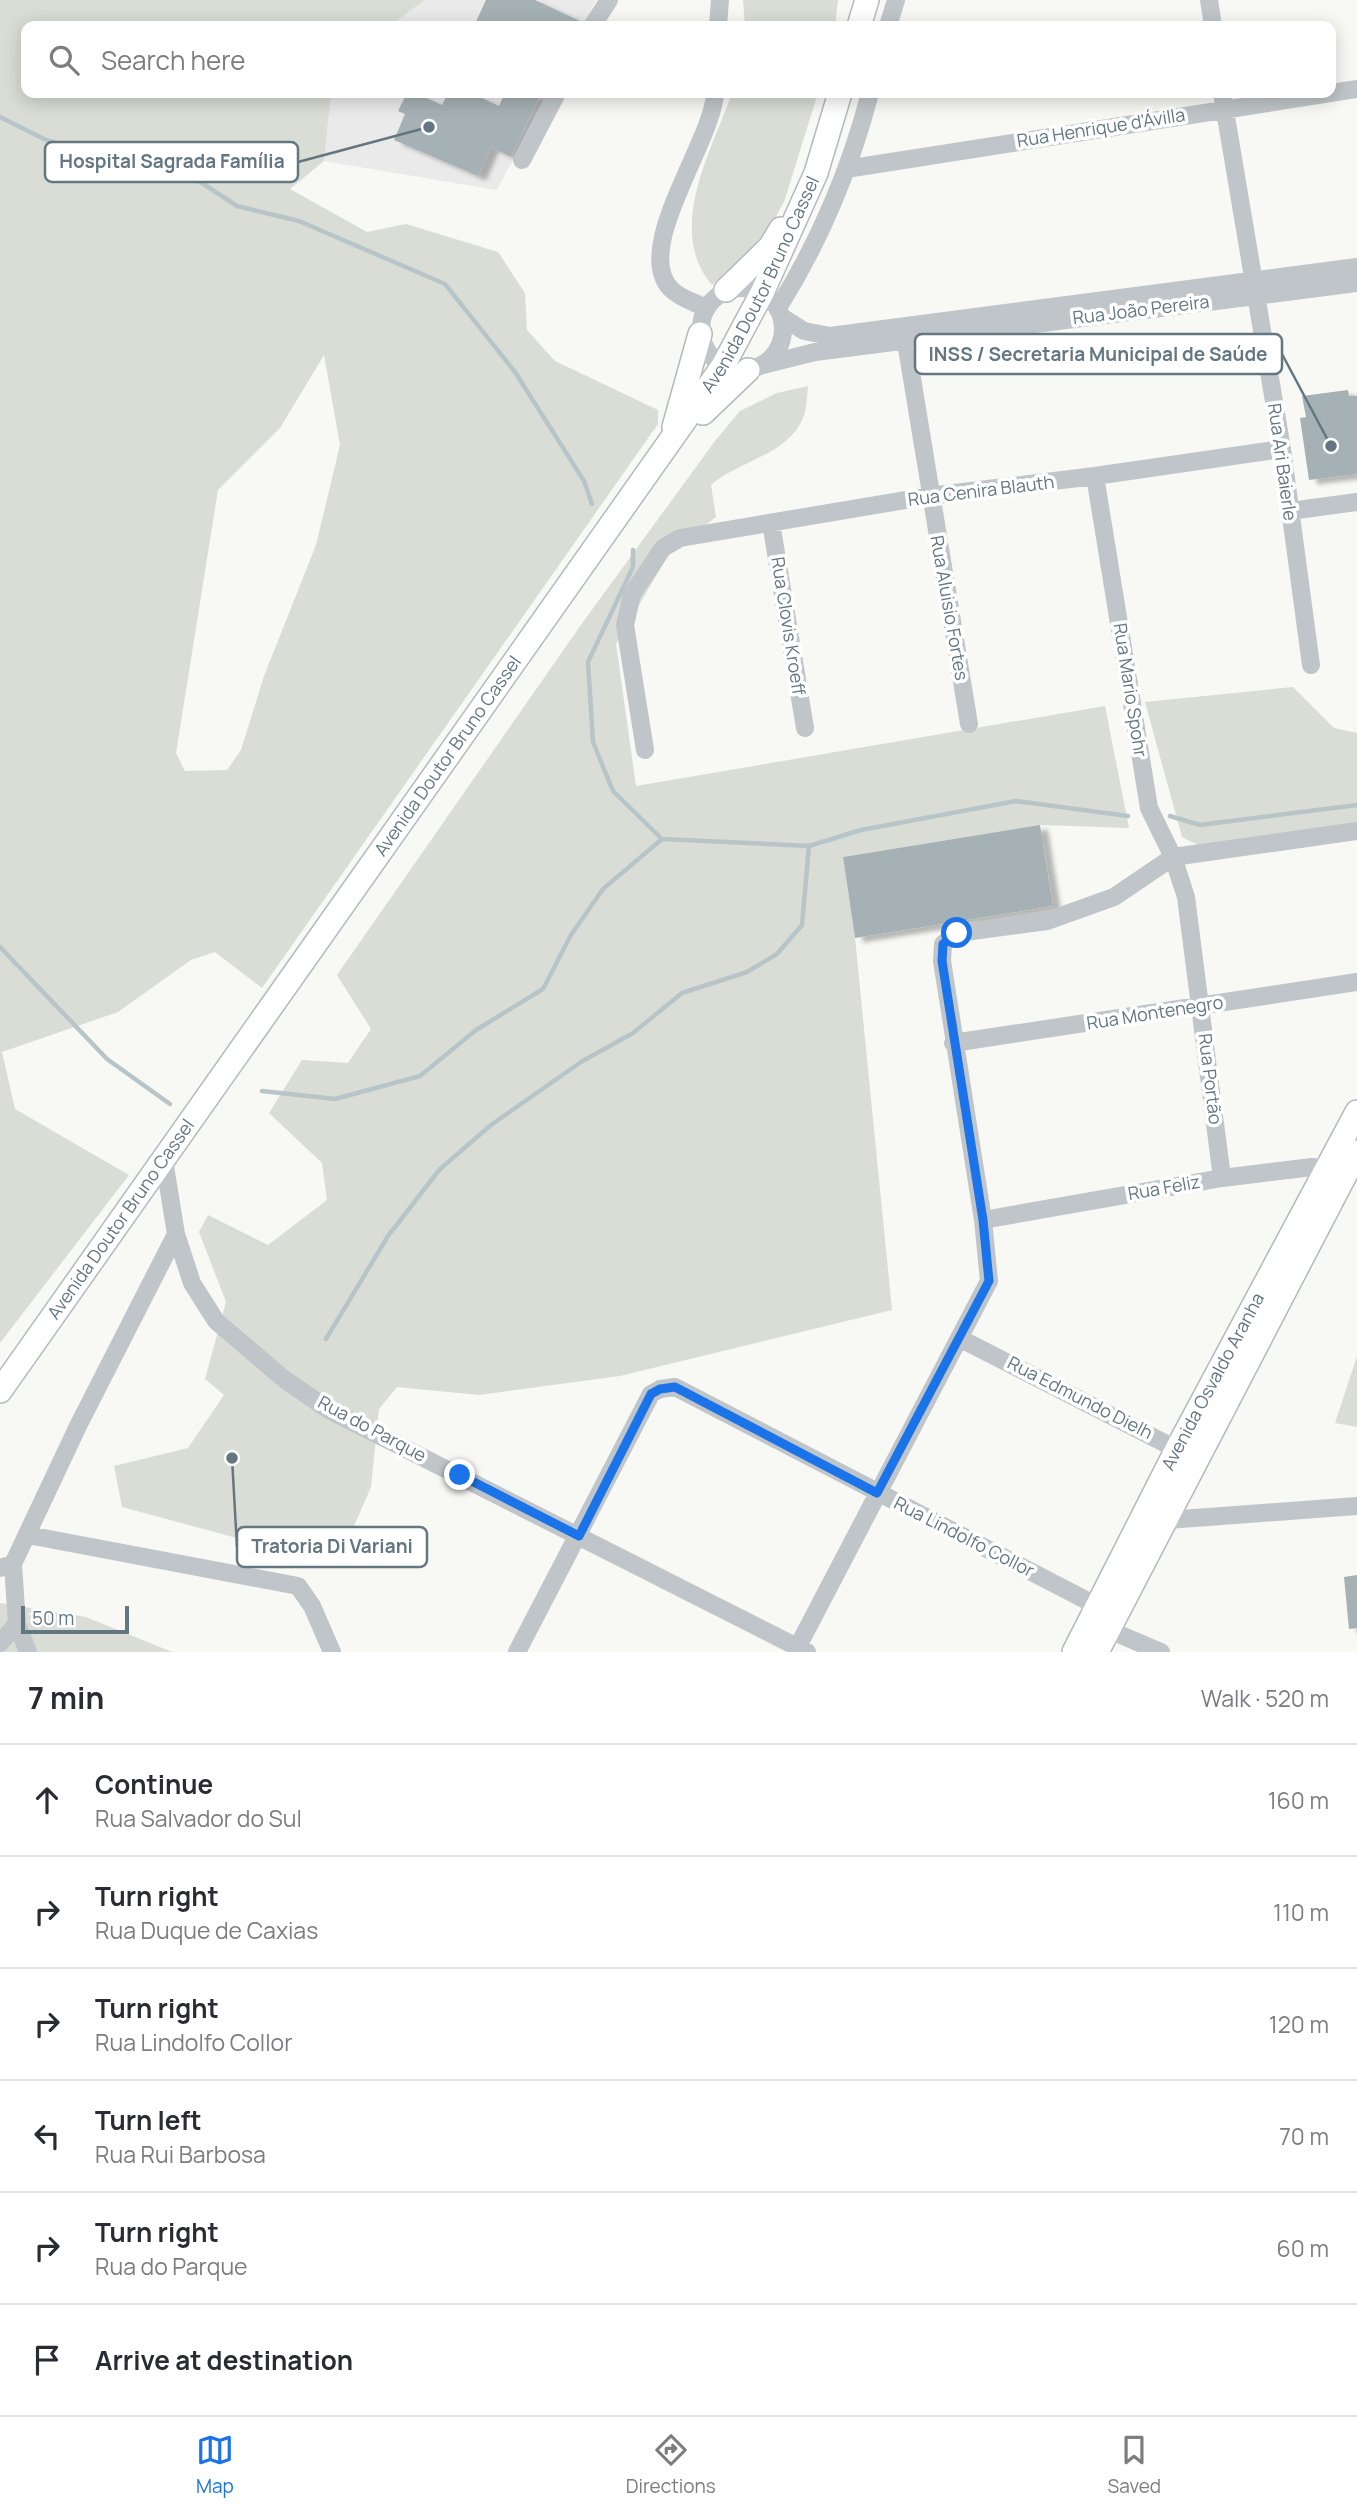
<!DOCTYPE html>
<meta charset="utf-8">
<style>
body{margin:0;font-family:Manrope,sans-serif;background:#f2f2f3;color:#2b2b33}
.scale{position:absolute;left:21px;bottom:18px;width:108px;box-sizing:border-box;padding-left:7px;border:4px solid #647780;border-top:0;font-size:19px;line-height:24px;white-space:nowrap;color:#647780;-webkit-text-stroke:5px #fff;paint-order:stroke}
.stop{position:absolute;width:21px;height:21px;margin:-16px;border:5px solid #1a73e8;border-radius:50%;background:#fff}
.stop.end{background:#1a73e8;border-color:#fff;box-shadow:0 2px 7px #0008}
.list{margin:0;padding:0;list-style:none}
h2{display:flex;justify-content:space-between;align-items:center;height:91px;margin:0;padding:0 28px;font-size:30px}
h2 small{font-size:23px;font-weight:400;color:#7c7c81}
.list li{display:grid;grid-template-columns:46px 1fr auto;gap:21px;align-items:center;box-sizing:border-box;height:112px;padding:0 28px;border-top:2px solid #e1e1e2}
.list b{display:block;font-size:26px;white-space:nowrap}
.list p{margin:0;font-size:23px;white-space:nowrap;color:#7c7c81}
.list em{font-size:23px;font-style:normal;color:#7c7c81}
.icon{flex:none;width:38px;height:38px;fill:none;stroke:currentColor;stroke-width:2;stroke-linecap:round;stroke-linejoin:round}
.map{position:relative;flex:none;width:1357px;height:1652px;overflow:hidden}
.search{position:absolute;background:#fff;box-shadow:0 4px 18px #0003;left:21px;right:21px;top:21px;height:77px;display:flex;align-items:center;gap:18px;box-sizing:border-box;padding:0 24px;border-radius:14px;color:#7c7c81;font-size:26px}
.sheet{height:763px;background:#fff}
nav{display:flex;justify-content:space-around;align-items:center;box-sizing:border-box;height:98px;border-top:2px solid #e1e1e2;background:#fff;font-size:19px;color:#7c7c81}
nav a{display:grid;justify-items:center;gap:4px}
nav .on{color:#1a73e8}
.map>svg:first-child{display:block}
</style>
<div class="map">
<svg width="1357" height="1652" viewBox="0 0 1357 1652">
<defs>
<filter id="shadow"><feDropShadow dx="8" dy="4.5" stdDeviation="2" flood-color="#0004"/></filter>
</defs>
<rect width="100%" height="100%" fill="#f8f8f5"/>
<path fill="#e9eae9" d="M425,0H596L582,26H389Z
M331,93H547L497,190L324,161Z"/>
<path fill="#d9ddd5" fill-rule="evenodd" d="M0,0H425L389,26H26V93H331L324,161L290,189L367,232L406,224L498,252L525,293L527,330L555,361L658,410V424L262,988L215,952L191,960L118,1012L2,1052L15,1109L129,1175L0,1343ZM324,355L340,445L316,545L264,676L241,750L227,770L185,771L176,753L218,490L280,428Z
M743,0H838L835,26H745Z
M732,93H818L784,202L759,247L712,285C665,230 712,150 732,93Z
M808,386C807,396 807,409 803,418C788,455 738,461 711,485L716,517L669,554L616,644L636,786L1105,706L1129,828L1040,825L843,857L855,938L892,1310L620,1376L479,1395L397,1387L379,1409L371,1487L337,1565L122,1507L114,1466L188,1448L224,1395L205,1379L226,1302L199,1232L208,1215L268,1245L327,1200L322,1163L269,1113L302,1060L348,1063L371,1029L337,975L583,622L715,441L740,411L777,393Z
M1293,687L1334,728L1357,733V832L1198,845L1182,837L1145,702Z
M1357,1356V1427L1335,1423Z
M0,1603L86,1617L172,1652H0Z"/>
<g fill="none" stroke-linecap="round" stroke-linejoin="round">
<path stroke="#b7c5c8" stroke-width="4.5" d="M0,117L46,140L103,157L176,166L237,206L299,221L445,284L515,372L584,481L592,504
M633,550V567L588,662L593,742L613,791L662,839L809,846L861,830L1016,801L1128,816
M1170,816L1200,825L1357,805
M0,947L107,1059L170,1104
M262,1091L335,1099L420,1076L476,1030L543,989L571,935L603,889L662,839
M326,1339L388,1236L440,1169L491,1125L581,1062L633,1033L682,993L747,972L777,954L802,925L809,846"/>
</g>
<path fill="#a6b1b5" filter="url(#shadow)" d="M486,0H535L582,22L581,26H474Z
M407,93H415L442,105L448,93H471L499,106L505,93H541L511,157L491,147L478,176L394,140L405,114L398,111Z
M1348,390L1349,396H1357V474L1309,480L1300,418L1306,417L1302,396Z
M1040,825L1053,906L855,938L843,857Z
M1357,1575V1628L1349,1629L1344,1577Z"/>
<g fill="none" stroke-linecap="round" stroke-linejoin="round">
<g stroke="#b3b9bc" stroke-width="26">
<g id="major">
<path d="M859,26L867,0"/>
<path d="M726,290L770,247L781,229"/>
<path d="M703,413L748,370"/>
<path d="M674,427L700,334"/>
<path id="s1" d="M0,1391L723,366L762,293L816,173L840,93"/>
<path id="s2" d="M1074,1652L1178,1447L1357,1112"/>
<path d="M1097,1652L1357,1152"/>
</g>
</g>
<path stroke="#bfc5c8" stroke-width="18" d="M1209,0L1213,26
M592,26L609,0
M718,26L720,0
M888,26L896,0
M1222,93L1282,449L1311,665
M522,160L557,93
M846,169L1357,89
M701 329a41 41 0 1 1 82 0a41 41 0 1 1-82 0Z
M706,308C696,303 680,298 672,290C630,251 713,142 715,93
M778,308C819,243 851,167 870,93
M782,317L804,331L830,336L1357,267
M904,330L969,724
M759,366L815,352L1357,283
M1095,476L1149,808L1173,857L1186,897L1222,1178
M1290,511L1357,502
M771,523L805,728
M645,750L625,625L632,594L663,548L680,538L929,496L1095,476L1282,449
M953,1043L1357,982
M164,1160L176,1234L192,1283L216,1321L284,1379L329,1410L807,1652
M983,1220L1222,1178L1312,1167L1336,1170
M959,1338L1186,1454
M1167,1520L1357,1506
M28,1535L298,1586L312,1606L332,1652
M13,1564L17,1624
M0,1568L13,1564L78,1426L176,1234
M1109,1630L1161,1652
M0,1643L17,1624L28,1652
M517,1652L651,1394L660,1389L675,1387L1107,1611
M795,1652L989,1281L983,1220L942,961L943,944L957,933L1047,921L1114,897L1173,857L1357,831"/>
<use href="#major" stroke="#fff" stroke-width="23"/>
</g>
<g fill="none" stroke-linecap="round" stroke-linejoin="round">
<path stroke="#1a73e8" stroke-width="9" d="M460,1475L579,1536L651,1394L660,1389L675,1387L877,1493L989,1281L983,1220L942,961L943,944L957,933"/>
</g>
<g text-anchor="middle" stroke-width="7" stroke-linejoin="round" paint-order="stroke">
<g font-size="18" fill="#647780" stroke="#fff">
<text transform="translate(1101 128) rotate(-9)" y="6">Rua Henrique d'Ávilla</text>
<text dy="6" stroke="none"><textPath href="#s1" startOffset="1344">Avenida Doutor Bruno Cassel</textPath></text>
<text transform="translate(1141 310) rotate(-7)" y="6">Rua João Pereira</text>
<text transform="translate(1282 462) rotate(82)" y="6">Rua Ari Baierle</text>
<text transform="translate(981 491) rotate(-7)" y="6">Rua Cenira Blauth</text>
<text transform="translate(949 608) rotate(80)" y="6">Rua Aluisio Fortes</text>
<text transform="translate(788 626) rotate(81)" y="6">Rua Clovis Kroeff</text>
<text transform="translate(1130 690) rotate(81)" y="6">Rua Mario Spohr</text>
<text dy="6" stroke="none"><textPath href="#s1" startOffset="777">Avenida Doutor Bruno Cassel</textPath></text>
<text transform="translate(1155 1013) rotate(-9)" y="6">Rua Montenegro</text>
<text transform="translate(1210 1079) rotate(83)" y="6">Rua Portão</text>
<text transform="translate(1164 1188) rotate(-10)" y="6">Rua Feliz</text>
<text dy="6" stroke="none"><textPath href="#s1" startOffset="210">Avenida Doutor Bruno Cassel</textPath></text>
<text dy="6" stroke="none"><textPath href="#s2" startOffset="304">Avenida Osvaldo Aranha</textPath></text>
<text transform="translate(1080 1398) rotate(27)" y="6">Rua Edmundo Dielh</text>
<text transform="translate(372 1429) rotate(28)" y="6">Rua do Parque</text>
<text transform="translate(964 1537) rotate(27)" y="6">Rua Lindolfo Collor</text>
</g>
</g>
<path fill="none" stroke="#647780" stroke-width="2.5" d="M429 127L298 162M1331 446L1282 354M232 1458L237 1547"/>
<g fill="#647780" stroke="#fff" stroke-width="2.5">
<circle cx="429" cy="127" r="7"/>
<circle cx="1331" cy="446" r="7"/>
<circle cx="232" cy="1458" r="7"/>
</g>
<g fill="#fff" stroke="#647780" stroke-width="2.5">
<rect x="45" y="142" width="253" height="40" rx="7"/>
<rect x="915" y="334" width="367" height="40" rx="7"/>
<rect x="237" y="1527" width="190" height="40" rx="7"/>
</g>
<g font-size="19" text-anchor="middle" font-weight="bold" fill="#647780">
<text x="172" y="168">Hospital Sagrada Família</text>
<text x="1098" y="361">INSS / Secretaria Municipal de Saúde</text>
<text x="332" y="1553">Tratoria Di Variani</text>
</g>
</svg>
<div class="scale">50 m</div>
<div class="stop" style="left:957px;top:933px"></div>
<div class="stop end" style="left:460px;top:1475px"></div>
<div class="search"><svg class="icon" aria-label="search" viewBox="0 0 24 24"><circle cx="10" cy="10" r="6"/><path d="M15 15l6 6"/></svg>Search here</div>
</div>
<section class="sheet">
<h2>7 min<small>Walk · 520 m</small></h2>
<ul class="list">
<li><svg class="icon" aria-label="ahead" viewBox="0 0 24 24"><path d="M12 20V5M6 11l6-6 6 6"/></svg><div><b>Continue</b><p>Rua Salvador do Sul</p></div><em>160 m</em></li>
<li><svg class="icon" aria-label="right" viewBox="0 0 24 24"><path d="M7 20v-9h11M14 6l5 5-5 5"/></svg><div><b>Turn right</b><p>Rua Duque de Caxias</p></div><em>110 m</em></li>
<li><svg class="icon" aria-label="right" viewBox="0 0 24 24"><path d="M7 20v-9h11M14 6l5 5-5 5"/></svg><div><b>Turn right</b><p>Rua Lindolfo Collor</p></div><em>120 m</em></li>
<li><svg class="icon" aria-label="left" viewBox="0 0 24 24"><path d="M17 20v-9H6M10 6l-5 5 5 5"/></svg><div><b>Turn left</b><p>Rua Rui Barbosa</p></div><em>70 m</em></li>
<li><svg class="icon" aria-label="right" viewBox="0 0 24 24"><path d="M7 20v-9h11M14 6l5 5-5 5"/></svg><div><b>Turn right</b><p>Rua do Parque</p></div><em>60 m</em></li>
<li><svg class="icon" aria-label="arrive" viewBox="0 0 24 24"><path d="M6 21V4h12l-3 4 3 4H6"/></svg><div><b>Arrive at destination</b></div></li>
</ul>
</section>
<nav>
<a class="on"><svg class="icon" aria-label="map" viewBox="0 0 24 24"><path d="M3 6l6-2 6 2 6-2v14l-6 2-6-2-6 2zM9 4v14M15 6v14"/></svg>Map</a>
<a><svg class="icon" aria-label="directions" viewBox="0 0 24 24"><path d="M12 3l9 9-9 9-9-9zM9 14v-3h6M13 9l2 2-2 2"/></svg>Directions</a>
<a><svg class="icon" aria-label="saved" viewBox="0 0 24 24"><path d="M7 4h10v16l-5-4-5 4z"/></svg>Saved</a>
</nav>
